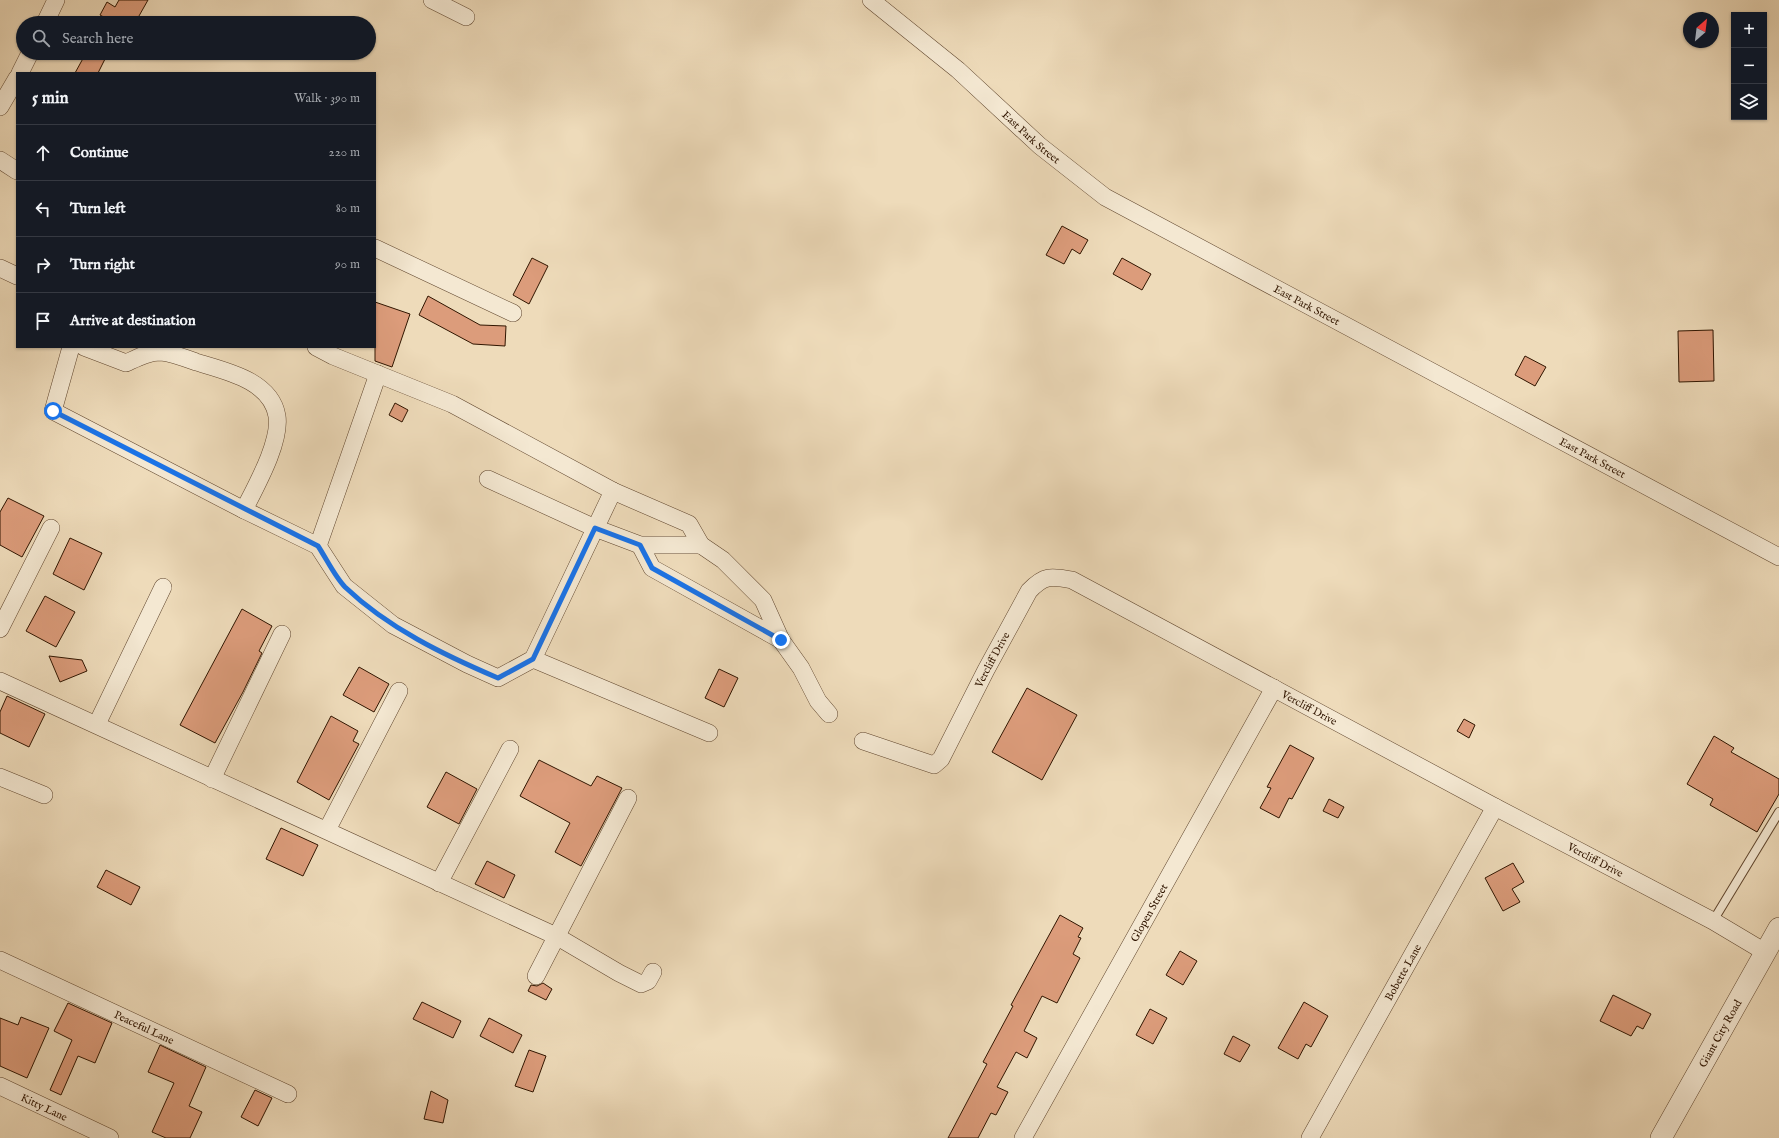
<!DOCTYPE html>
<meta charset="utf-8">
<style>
body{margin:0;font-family:"IM FELL English",serif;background:#242831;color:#f1f3f6}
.controls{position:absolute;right:12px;top:12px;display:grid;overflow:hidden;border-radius:0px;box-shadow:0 1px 3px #0004}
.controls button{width:36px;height:36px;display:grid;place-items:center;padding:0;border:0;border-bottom:1px solid #363941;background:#171b24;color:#f1f3f6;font:20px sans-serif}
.compass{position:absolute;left:1683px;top:12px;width:36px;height:36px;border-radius:50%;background:#171b24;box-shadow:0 1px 3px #0004;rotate:28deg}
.stop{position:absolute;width:12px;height:12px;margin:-9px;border:3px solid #1a73e8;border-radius:50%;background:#fff}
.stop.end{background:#1a73e8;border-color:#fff;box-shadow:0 1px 4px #0008}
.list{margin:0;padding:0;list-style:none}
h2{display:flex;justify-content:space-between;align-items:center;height:52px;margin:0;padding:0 16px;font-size:17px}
h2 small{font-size:13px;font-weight:400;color:#9ea1a6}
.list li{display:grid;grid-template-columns:26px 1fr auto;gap:12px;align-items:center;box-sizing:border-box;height:56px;padding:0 16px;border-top:1px solid #363941}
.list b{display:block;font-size:15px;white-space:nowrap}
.list em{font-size:13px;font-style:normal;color:#9ea1a6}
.icon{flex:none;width:22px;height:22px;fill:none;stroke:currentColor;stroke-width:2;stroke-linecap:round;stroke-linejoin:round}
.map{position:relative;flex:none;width:1779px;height:1138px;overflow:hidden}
.search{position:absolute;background:#171b24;box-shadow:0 1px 3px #0004;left:16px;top:16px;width:360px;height:44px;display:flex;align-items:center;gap:10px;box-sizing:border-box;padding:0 14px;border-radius:22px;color:#9ea1a6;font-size:15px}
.panel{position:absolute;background:#171b24;box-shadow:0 1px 3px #0004;left:16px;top:72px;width:360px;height:276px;border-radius:0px}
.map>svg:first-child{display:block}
</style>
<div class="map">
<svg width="1779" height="1138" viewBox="0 0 1779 1138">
<rect width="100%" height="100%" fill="#eedbba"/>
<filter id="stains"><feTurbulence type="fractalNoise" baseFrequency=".005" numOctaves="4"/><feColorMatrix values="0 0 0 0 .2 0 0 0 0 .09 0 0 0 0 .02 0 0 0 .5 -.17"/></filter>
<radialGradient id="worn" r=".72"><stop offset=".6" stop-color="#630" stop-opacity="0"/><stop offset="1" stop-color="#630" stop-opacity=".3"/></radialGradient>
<path fill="#dc9c7b" stroke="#301500" d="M119,0H148L135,23H115L100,15L107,2L115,7Z
M86,53H108L98,73H75Z
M1062,226L1088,240L1080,254L1072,249L1064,264L1046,255Z
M532,258L548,266L529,304L513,295Z
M1122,258L1151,274L1142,290L1113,274Z
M428,296L480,325L506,326L505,346L473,344L419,315Z
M375,302L410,314L392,367L375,361Z
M1713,330L1714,381L1679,382L1678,331Z
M1525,356L1546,367L1535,386L1515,375Z
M395,403L408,410L402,422L389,415Z
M8,498L44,516L22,557L0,545V512Z
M70,538L102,553L84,590L53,574Z
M45,596L75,612L56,647L26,631Z
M242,609L272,626L259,651L262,653L243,692L215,743L180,725Z
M49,656L82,660L87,671L60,682Z
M359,667L389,684L374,712L343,695Z
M719,669L738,678L724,707L705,698Z
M1027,688L1077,715L1042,780L992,752Z
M7,696L45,714L29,747L0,733V712Z
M331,716L358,731L353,741L359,744L329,800L297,782Z
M1464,719L1475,725L1469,738L1457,731Z
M1714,736L1734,748L1731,752L1779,779V794L1757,832L1710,805L1713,799L1687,784Z
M1290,745L1314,758L1292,799L1289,798L1279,818L1260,808L1271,788L1267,787Z
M539,760L591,786L597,776L622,788L581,866L555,852L570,823L520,796Z
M446,772L477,789L459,824L427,807Z
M1329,799L1344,807L1338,818L1323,811Z
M281,828L318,845L303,876L266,859Z
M487,861L515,875L504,898L475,884Z
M1513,863L1524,882L1512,889L1520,902L1503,911L1485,878Z
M106,870L140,887L131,905L97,887Z
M1060,915L1083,928L1078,937L1081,938L1073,954L1080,958L1057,1003L1042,996L1024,1031L1037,1038L1027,1058L1016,1052L997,1087L1008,1092L996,1115L991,1113L978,1138H948L987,1064L983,1062L1013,1006L1011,1005Z
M1180,951L1197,961L1183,985L1166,975Z
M543,983L552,989L546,1000L528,991L531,985L537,986Z
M1613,995L1651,1014L1643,1029L1637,1026L1631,1036L1600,1021Z
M422,1002L461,1021L453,1038L413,1019Z
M1304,1002L1328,1016L1311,1047L1306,1044L1298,1059L1278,1048Z
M68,1003L112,1023L95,1063L78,1056L61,1095L50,1090L72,1040L54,1031Z
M1150,1009L1167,1018L1153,1044L1136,1035Z
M21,1017L49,1028L27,1078L0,1066V1018L18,1025Z
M489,1018L522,1035L513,1053L480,1036Z
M1233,1036L1250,1045L1240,1062L1224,1054Z
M160,1045L206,1067L189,1106L202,1112L190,1138H166L152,1132L174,1083L148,1072Z
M529,1050L546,1056L533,1092L515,1086Z
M255,1090L272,1098L258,1126L241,1117Z
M431,1091L448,1100L443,1123L424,1119Z"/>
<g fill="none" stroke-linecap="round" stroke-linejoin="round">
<g stroke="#60462e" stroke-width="10">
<path id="service" d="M1713,921L1779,812"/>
</g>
<g stroke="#60462e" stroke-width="18">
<g id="minor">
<path d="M432,0L466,17"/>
<path id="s1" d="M871,0L958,70L1040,146L1105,197L1779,557"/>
<path d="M45,23L56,0"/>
<path d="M20,73L30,53"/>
<path d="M0,107L17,78"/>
<path d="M0,160L17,171"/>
<path d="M375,248L513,313"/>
<path d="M0,268L17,276"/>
<path d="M71,347L53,411L244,510L318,546L344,586L393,625L467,664L498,678L533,659L709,733"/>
<path d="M84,347L126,363C137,358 148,352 161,352C172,353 185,358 196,362C225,371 271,380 277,416C281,442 256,486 244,510"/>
<path d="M316,347L333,356L452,404L613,491L689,524L701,545L723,560L763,600L781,640L801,668L818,701L829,714"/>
<path d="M488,479L595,528L640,545H701"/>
<path d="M640,545L652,568L781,640"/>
<path d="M318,546L378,374"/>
<path d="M0,629L51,528"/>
<path d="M533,659L613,491"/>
<path d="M0,681L556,936L619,973L641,984L648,981L653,972"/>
<path d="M97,724L163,587"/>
<path id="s2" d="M863,741L934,765L941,759L986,670L1029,591C1044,575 1051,576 1072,580L1495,807L1713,921L1765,952"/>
<path d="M0,777L44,795"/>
<path d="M212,779L282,634"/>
<path d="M327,830L399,691"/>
<path d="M439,883L510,749"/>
<path id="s3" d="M0,960L288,1094"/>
<path d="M536,976L628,798"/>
<path id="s4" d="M0,1086L110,1138"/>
<path id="s5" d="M1023,1138L1274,688"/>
<path id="s6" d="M1310,1138L1495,807"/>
</g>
</g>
<g stroke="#60462e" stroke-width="22">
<g id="tertiary">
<path id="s7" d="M1661,1138L1779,928"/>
</g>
</g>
<use href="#service" stroke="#f4e8d2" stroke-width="8"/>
<use href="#minor" stroke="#f4e8d2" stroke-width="17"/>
<use href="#tertiary" stroke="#f4e8d2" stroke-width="21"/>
</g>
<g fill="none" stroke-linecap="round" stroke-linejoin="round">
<path stroke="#1a73e8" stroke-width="5" d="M53,411L318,546C326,558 335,577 345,587C388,628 444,655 498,678L533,659L595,528L640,545L652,568L781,640"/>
</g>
<g text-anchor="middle" stroke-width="3" stroke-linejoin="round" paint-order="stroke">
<g font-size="11" fill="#301500" stroke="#f4e8d2">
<text dy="4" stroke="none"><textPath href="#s1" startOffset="211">East Park Street</textPath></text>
<text dy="4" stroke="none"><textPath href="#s1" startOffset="535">East Park Street</textPath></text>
<text dy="4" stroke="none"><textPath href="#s1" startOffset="859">East Park Street</textPath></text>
<text dy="4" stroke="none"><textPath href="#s2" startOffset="196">Vercliff Drive</textPath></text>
<text dy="4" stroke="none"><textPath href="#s2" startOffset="591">Vercliff Drive</textPath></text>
<text dy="4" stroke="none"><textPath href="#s2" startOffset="915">Vercliff Drive</textPath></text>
<text dy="4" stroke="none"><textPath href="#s5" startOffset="258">Glopen Street</textPath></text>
<text dy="4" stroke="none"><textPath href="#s6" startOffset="190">Bobette Lane</textPath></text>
<text dy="4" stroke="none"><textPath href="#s3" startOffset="159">Peaceful Lane</textPath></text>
<text dy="4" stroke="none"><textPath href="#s7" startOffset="120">Giant City Road</textPath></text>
<text dy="4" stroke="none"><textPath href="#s4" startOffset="49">Kitty Lane</textPath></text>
</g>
</g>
<rect width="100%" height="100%" filter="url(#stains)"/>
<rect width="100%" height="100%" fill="url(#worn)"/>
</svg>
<div class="controls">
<button>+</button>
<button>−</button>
<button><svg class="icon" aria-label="layers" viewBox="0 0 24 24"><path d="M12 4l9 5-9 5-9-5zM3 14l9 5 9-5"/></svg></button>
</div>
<svg class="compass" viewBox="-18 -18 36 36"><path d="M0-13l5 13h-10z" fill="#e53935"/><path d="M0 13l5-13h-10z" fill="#9ea1a6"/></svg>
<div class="stop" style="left:53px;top:411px"></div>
<div class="stop end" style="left:781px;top:640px"></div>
<div class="search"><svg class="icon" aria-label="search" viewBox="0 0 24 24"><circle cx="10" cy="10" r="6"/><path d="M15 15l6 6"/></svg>Search here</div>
<section class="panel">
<h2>5 min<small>Walk · 390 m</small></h2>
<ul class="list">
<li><svg class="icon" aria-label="ahead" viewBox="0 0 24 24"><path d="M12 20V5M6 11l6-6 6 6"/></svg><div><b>Continue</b></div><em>220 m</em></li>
<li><svg class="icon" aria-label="left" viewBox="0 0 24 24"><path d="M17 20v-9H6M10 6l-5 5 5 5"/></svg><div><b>Turn left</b></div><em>80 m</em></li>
<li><svg class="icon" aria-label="right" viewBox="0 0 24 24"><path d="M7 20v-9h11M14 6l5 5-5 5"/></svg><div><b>Turn right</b></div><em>90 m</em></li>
<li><svg class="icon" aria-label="arrive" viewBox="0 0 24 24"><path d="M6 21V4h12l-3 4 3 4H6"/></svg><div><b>Arrive at destination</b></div></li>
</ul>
</section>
</div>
